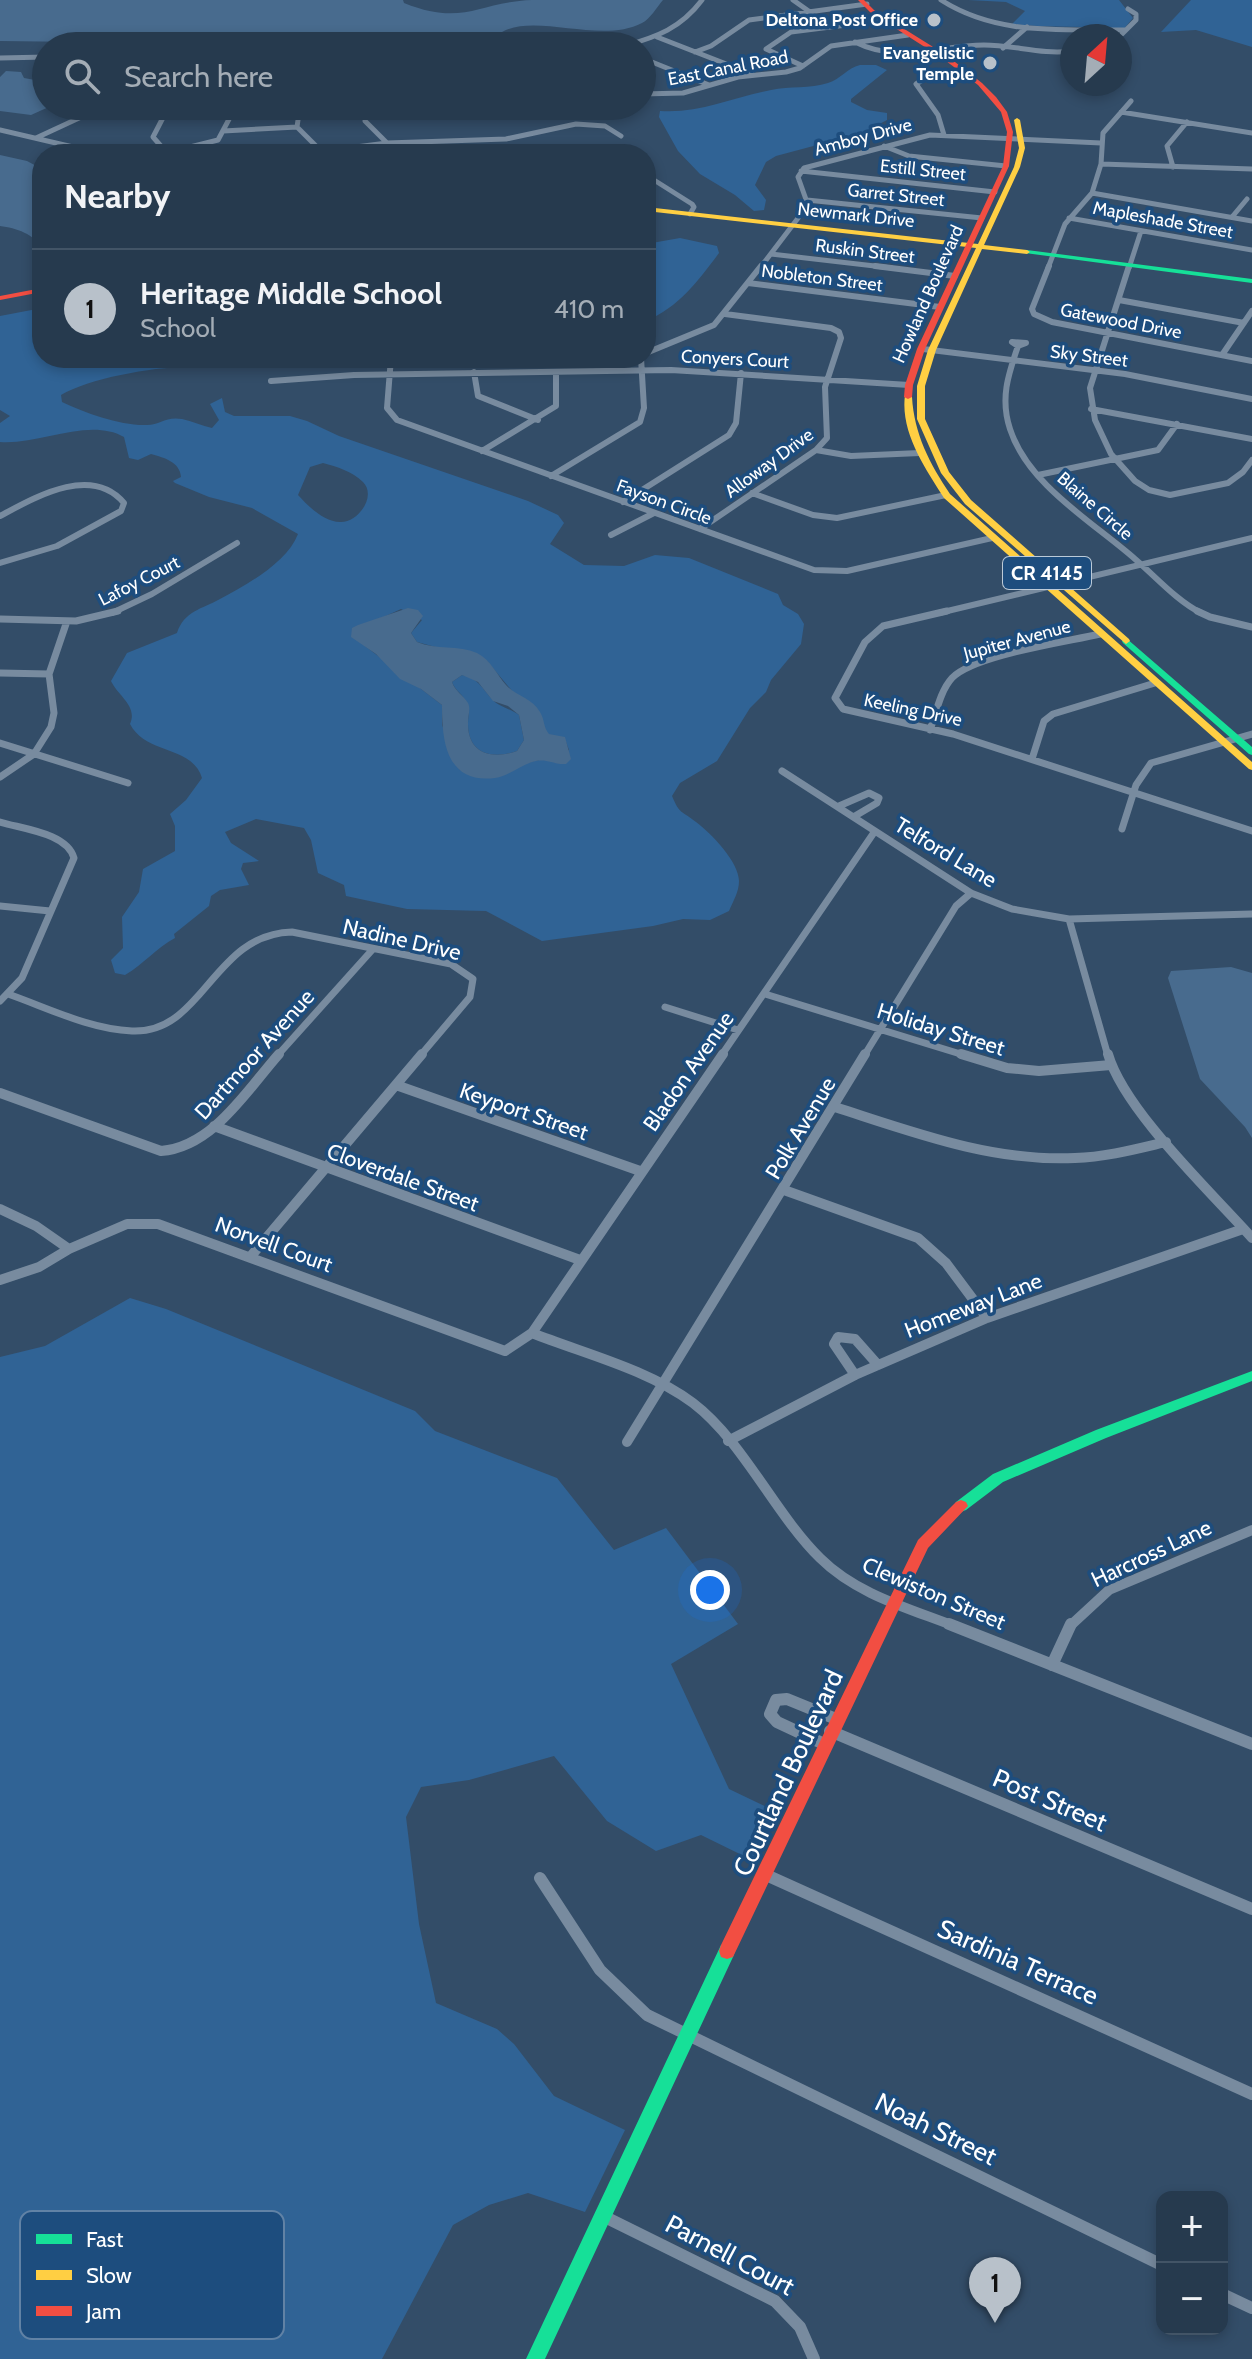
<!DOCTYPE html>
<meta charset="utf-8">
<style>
body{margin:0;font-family:Cabin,sans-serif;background:#2e4155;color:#f1f3f6}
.controls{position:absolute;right:24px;bottom:24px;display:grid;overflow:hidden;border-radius:16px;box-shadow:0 4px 12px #0003}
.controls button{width:72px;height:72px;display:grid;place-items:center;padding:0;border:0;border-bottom:2px solid #425466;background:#263a4e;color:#f1f3f6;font:40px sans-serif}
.compass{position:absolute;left:1060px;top:24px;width:72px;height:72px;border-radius:50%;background:#263a4e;box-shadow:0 4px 12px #0003;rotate:26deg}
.you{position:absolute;left:710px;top:1590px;width:28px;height:28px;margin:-20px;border:6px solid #fff;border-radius:50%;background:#1a73e8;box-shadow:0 0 0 12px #1a73e833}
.badge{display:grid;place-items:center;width:52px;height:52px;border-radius:50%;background:#b8c1ca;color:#111;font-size:26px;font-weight:700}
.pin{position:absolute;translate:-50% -66px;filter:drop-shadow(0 2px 4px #0008)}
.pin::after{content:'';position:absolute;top:42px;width:28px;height:24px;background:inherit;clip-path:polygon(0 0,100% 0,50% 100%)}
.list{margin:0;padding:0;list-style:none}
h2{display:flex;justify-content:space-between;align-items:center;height:104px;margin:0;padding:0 32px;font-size:34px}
h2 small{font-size:26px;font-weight:400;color:#a4adb6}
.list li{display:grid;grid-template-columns:52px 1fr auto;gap:24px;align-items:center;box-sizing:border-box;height:120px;padding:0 32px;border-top:2px solid #425466}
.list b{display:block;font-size:30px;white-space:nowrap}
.list p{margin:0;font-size:26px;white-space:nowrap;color:#a4adb6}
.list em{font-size:26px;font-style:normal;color:#a4adb6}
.icon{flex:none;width:44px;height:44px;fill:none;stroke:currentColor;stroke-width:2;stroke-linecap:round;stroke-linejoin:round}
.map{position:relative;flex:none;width:1252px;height:2359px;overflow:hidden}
.search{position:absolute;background:#263a4e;box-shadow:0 4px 12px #0003;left:32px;top:32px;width:624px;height:88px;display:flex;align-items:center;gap:20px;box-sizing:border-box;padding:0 28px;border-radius:44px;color:#a4adb6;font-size:30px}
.panel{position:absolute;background:#263a4e;box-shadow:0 4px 12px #0003;left:32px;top:144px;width:624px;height:224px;border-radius:32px}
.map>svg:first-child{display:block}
</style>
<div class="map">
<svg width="1252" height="2359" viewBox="0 0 1252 2359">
<rect width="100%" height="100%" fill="#334d68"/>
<path fill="#306395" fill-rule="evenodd" d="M968,0H1119L1133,18L1123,30C1086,25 1049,28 1012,24L1025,11L1006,2Z
M1191,0H1252V47L1196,30L1161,32Z
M860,65H876L887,70L851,99V102L867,110L887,113V120L862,133L776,156L766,162L755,185L766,200L764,210L754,211L735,195L700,174L678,151L659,117L660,111C698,114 734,97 771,90C790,86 810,89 828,83C841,79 847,68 860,65Z
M680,238L717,246L719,253C698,281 679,307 646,321V244Z
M42,308V358H196L191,362V367C157,366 89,378 61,395L62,402C85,413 121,426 147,425C160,425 166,416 182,419C192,421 202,426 212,428L219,420L210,404L222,398L225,412L234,416H290L307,421L339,436L528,501L558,515L564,523L550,544L584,565L624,566L655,555L689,558L778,594L783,605L798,614L804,624L801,644L771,680L766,692L750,708L717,761L680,783L672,796C680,815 681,810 696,822C711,833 739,862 739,881C739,892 733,901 729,911L710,920L683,919L653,926L542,941L486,911L407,909L346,896L344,885L318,873L311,840L304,828L256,819L225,832L231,843L259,861L243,863L241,869L249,885L220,890L211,896L209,906L174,934L175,938C156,948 144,964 125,975L115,973L111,960L123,948L122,917L139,892L143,869L175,851V826L170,814L186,800L202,778C192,745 146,755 130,724C138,706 118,696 111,681L127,653L177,633C184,611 202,609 220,599C246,585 287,563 298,534L252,508L209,497L175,483L173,481L181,477C180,462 165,458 151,454L138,460L129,458L124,437C89,417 40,445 0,442V423L10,416L0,410V316ZM323,463C337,467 352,471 363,482C377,496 358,523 340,522C324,522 308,506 298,495L310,467ZM401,609L422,620L411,633L417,642L487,661L549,735L566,742L569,750C548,766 556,756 534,761C507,768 486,785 459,769L442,725V705L365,646L377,620Z
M462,675C478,678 482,688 492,699C497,706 511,709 519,715L524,740L517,751C492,760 467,754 468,722C468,715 471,709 467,703C463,694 455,691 452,682Z
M130,1298L166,1309L415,1411L435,1431L557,1478L614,1550L666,1528L738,1624L671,1664L729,1789L773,1810L752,1860L701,1835L656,1851L607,1821L554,1756L469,1780L421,1787L406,1817L419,1924L436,2003L497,2029L514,2044L554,2096L625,2130L585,2212L528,2193L489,2205L453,2225L382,2359H0V1357L45,1346Z"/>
<path fill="#486b8e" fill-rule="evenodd" d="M0,0H403L404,3C464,27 477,2 532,0C575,0 619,0 663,0C657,7 650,19 642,23C598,46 527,8 495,37L497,46H109L83,42L0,41Z
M6,71L21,72L24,78L46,82V106H51L31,115L0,111V77Z
M0,155L27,161L42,169V249C35,234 16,228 0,226Z
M408,608L418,610L423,616L411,633L417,642C436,650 459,645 477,653C491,660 497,675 506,685C516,696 532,698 540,712C545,720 543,727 549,734L565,737L571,759L566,764C555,765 548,759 536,761C521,764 510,776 495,778C446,784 442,741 442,705L421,689L400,679L376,654L351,637L352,628L358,625ZM462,675L478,682L493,701L508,706L519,715L524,740L517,751C492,760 467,754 468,722C468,715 471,709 468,703C463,695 455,691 452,682Z
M1231,967L1252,973V1138L1245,1127L1200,1079L1168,978L1171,971Z"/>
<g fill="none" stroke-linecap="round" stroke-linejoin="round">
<path stroke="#788b9f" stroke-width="5" d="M793,0L810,12
M941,0C997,36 1061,29 1125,30
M1122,34L1136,20V14L1128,9
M657,37L752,74
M855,42C898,64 939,45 984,45C1014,45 1042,55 1072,51
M544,46L562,42L601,46
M624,46C657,37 681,28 702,0
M1003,48L1027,27
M695,52L711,46L749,20L867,4
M0,58L46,57
M642,58L709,85
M803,66L766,49L791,32L886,20
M642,94L683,93L738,77L786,72L800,68L831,46L908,35
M145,106L234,108
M314,106L299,113L297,127L320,150
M368,106L365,121L387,143
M482,106L492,109
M1121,112L1252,133
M0,130L73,147L89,154
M223,131L297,127
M944,135L938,115L916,84L929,76L962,71
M36,138L92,112L121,106
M884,146L909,156L1006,166
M167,153L153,137L169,106
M162,154L218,140L236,106
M301,154L387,143L506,139L576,124L605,126L621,136
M1101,164L1252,169
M1173,167L1167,146L1187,122
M801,171L995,192
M646,175L692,204L694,207L690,214
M1092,193L1252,221
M807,200L982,218
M1232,217L1247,199
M1069,218L1252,250
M771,254L892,268
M760,268L808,205L798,177L804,168L930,135L1101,143
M1048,268L1065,224L1092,193L1101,164L1103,133L1131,101
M1129,268L1141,231"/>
<path stroke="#788b9f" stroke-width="6" d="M875,266L955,276
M1049,266L1032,309L1034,314L1052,322L1252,361
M1129,266L1090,388L1095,420L1111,454L1135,481L1149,490L1170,495L1228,483L1243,472L1252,460
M748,283L940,307
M1119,300L1244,323
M1012,342L1026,343L1018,346Z
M1018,346C1008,375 1000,399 1010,429C1028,485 1093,522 1135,559C1156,577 1177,601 1201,613
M923,349L1125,374L1252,399
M646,353L714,325L761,266
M1222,355L1252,311
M391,358L387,408L397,420L814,570L847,571L992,538
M474,372L478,396L538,420
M271,381L354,375L671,370L909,385
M1091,409L1252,439
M816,450L851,456L920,453
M482,451L556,406V372
M1038,475L1158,450L1177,424
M551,476L640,422L644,408L641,358
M752,493L813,515L837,518L946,495
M623,502L729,435L736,423L741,373
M0,516C34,498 91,464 124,503L121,511L57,546L0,563
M700,529L816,450L827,438L825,387L841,338L839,332L831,328L725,314
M611,535L654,513
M112,613L152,594L237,543
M939,613L1252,538"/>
<path stroke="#788b9f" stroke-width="7" d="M947,611L883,626L865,642L835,698L843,709L953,734L1252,831
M1197,611L1210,617L1252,627
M0,619L76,621L118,611
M0,673L49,674
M930,730C936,714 940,691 952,678C974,655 1066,642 1100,634
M0,743L128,783
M1032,759L1044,721L1053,714L1155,683
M782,771L971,893L1012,909L1069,919L1252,914
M0,777L34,754L51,727L54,713L49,674L67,621
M839,806L869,793L879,798L877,803L855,816
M0,822C23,829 67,833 74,858L22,978L0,1001
M1122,829L1136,785L1151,763L1252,734
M0,906L50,911
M1069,919L1108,1056
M8,994C48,1008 89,1029 132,1031C204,1034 212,934 292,932L451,964L473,979L470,997L420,1056
M765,994L967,1056
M665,1007L738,1030
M277,1056L373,949
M721,1056L875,831
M864,1056L956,906L971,893"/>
<path stroke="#788b9f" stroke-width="10" d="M961,1054L1007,1068L1039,1071L1111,1065
M1108,1054C1124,1110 1211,1192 1252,1238
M396,1085L640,1171
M0,1093L161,1151C213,1147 247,1090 279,1054
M835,1107C913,1132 992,1162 1075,1158C1106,1157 1136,1149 1166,1142
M214,1126L580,1260
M784,1190L918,1238L946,1263L987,1318
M0,1209L36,1226L69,1249
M251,1256L422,1054
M0,1280L39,1267L69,1249L127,1224H158L505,1351L532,1333L723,1054
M532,1333C585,1354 647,1369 693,1403C743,1441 775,1514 820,1558C856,1594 908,1608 954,1626
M855,1375L834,1344L838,1337L855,1339L878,1365
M728,1441L855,1375L987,1318L1243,1229
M627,1442L865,1054
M1070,1626L1109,1590L1252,1530"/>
<path stroke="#788b9f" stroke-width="12" d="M949,1624L1252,1744
M1052,1665L1071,1624
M830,1731L1252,1909
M824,1744L777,1722L770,1714L776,1700L787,1699L836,1719
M764,1874L1252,2094
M540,1878L600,1970L647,2015L1162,2265
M601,2215L775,2301L800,2327L814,2359
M1222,2294L1252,2308"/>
<path fill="#16e098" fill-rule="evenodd" d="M1027,250L1252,279V283L1025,253V251Z
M1126,638L1252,747V755L1249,754L1123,643L1122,641Z
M1252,1371V1381L1106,1438L1003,1482L966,1510L961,1512L956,1510L954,1506L956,1502L993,1474L1096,1430Z
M727,1943L733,1945L735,1951L733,1957L545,2359H526L721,1945Z"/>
<path fill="#ffcf43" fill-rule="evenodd" d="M1017,118L1020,120L1025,148L1020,167L984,245L1027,250L1030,252L1027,254L982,249L936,350L925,386V419L949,472L971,500L1129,639L1130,641L1126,644L965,504L941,473L917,419V386L928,350L976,248L646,211V207L978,244L1014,167L1019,148L1014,120Z
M905,395L912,397C914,434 930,464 950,494L1252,762V770L1249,769L944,498C925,468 900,432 905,395Z"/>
<path fill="#f24e42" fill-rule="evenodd" d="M858,0H864L874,10L946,55L982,83L996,97L1007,112L1013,132L1009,166L925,349L913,385L912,397L908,399L904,397L905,385L917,349L1003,166L1007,132L1001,112L978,85L942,58L870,12Z
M42,288V292L0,300V296Z
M961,1500L966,1502L968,1506L928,1548L733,1957L727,1959L721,1957L719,1951L721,1945L918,1540L956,1502Z"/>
</g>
<g fill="#b8c1ca" stroke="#1d4d7e" stroke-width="3">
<circle cx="934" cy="20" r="8"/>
<circle cx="990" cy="63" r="8"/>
</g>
<g text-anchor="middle" stroke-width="7" stroke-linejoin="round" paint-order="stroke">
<g font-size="18" font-weight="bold" fill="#fff" stroke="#1d4d7e" text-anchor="end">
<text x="918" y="26">Deltona Post Office</text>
<text x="974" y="59">Evangelistic<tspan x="974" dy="21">Temple</tspan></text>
</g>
<g font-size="18" fill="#fff" stroke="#1d4d7e">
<text transform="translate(728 68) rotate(-11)" y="6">East Canal Road</text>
<text transform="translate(863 137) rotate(-15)" y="6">Amboy Drive</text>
<text transform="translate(923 170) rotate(6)" y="6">Estill Street</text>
<text transform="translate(896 195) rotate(6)" y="6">Garret Street</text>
<text transform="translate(856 215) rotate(6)" y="6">Newmark Drive</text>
<text transform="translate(1163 220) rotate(10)" y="6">Mapleshade Street</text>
<text transform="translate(865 251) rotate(7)" y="6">Ruskin Street</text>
<text transform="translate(822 278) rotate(7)" y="6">Nobleton Street</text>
<text transform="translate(928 294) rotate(-66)" y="6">Howland Boulevard</text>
<text transform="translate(1121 321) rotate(11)" y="6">Gatewood Drive</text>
<text transform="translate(1089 356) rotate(7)" y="6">Sky Street</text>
<text transform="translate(735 359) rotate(3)" y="6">Conyers Court</text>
<text transform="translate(769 463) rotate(-36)" y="6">Alloway Drive</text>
<text transform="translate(664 502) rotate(20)" y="6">Fayson Circle</text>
<text transform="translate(1095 506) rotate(41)" y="6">Blaine Circle</text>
<text transform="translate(139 581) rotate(-27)" y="6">Lafoy Court</text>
<text transform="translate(1017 640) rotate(-15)" y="6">Jupiter Avenue</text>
<text transform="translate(913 710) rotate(12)" y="6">Keeling Drive</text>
</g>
<rect fill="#1d4d7e" stroke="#bbcad8" stroke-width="2" x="1003" y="557" width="88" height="32" rx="6"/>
<g font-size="20" font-weight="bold" fill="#fff">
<text x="1047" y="580">CR 4145</text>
</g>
<g font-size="22" fill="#fff" stroke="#1d4d7e">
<text transform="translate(946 852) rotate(31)" y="8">Telford Lane</text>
<text transform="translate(402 939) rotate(13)" y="8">Nadine Drive</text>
<text transform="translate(941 1029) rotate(17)" y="8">Holiday Street</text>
<text transform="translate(254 1054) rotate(-48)" y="8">Dartmoor Avenue</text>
<text transform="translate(688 1071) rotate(-55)" y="8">Bladon Avenue</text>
<text transform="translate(524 1111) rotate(19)" y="8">Keyport Street</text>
<text transform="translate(800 1128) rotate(-59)" y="8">Polk Avenue</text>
<text transform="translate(403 1177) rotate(20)" y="8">Cloverdale Street</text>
<text transform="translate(274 1244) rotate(20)" y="8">Norvell Court</text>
<text transform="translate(973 1305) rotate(-21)" y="8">Homeway Lane</text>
<text transform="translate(1151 1553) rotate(-25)" y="8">Harcross Lane</text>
<text transform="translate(934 1593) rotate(23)" y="8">Clewiston Street</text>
</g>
<g font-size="26" fill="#fff" stroke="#1d4d7e">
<text transform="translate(788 1773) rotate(-65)" y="9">Courtland Boulevard</text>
<text transform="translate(1050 1800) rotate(23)" y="9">Post Street</text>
<text transform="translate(1018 1962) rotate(24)" y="9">Sardinia Terrace</text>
<text transform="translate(936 2129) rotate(26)" y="9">Noah Street</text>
<text transform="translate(730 2255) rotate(28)" y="9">Parnell Court</text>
</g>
</g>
<rect x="20" y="2211" width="264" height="128" rx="12" fill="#1d4d7e" stroke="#6182a5" stroke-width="2"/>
<rect x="36" y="2234" width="36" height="10" fill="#16e098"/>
<rect x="36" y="2270" width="36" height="10" fill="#ffcf43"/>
<rect x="36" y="2306" width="36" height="10" fill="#f24e42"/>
<g font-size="22" fill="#fff">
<text x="86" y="2247">Fast</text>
<text x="86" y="2283">Slow</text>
<text x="86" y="2319">Jam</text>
</g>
</svg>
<div class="controls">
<button>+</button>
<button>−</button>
</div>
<svg class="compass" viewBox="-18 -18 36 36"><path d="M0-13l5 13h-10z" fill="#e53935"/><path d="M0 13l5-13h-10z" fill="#a4adb6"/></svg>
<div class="you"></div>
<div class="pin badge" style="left:995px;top:2323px">1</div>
<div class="search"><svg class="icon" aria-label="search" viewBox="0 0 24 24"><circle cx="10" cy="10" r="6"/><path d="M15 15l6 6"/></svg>Search here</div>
<section class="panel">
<h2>Nearby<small></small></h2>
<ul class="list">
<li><span class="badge">1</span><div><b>Heritage Middle School</b><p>School</p></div><em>410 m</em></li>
</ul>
</section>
</div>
